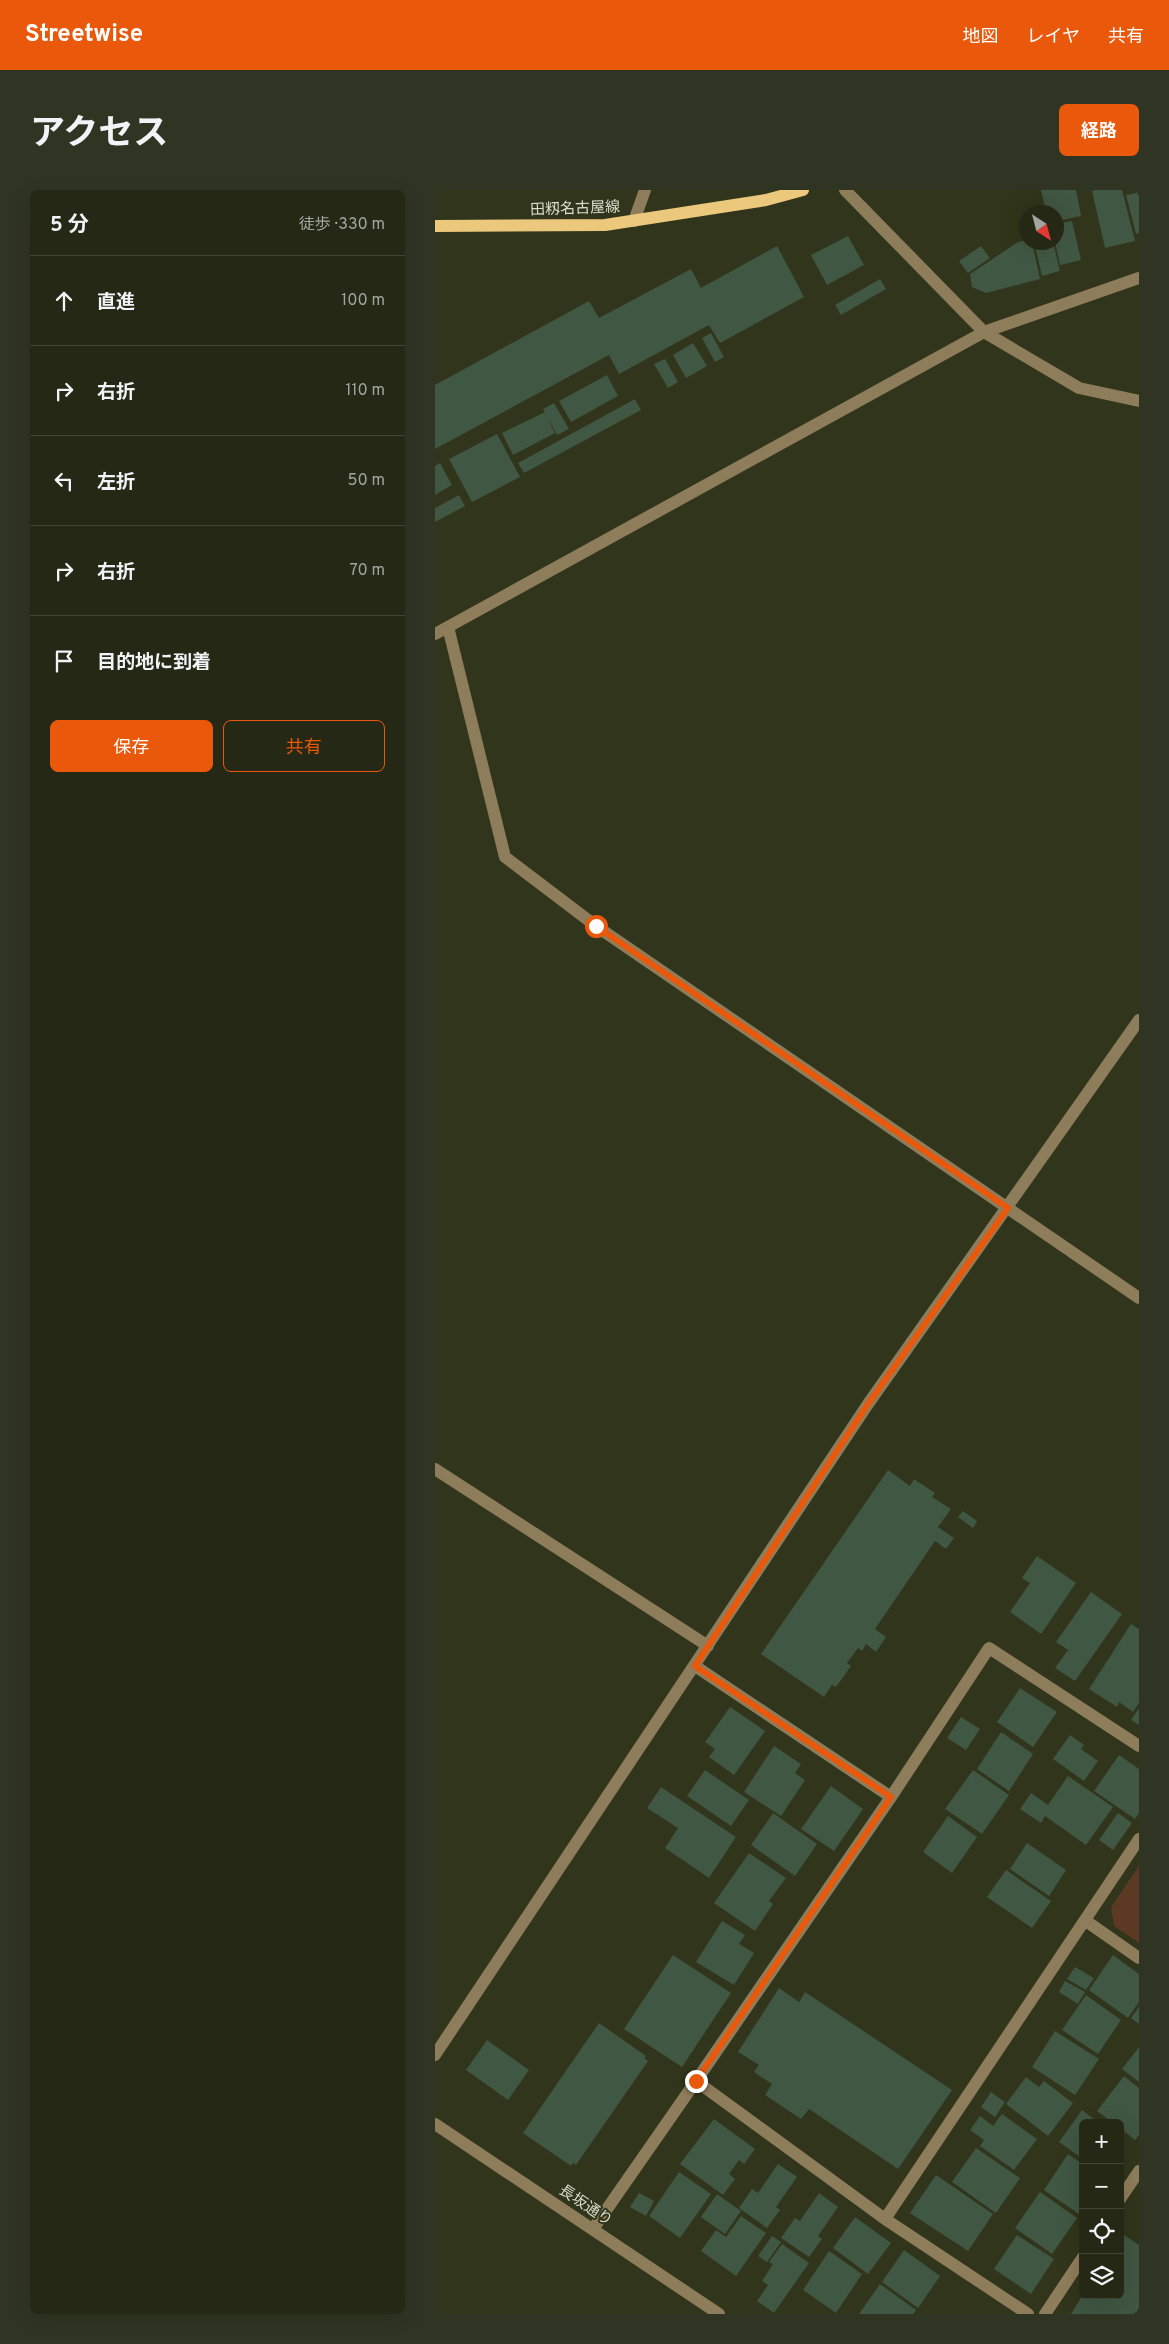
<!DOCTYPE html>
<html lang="ja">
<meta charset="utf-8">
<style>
body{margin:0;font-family:Overpass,"Noto Sans JP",sans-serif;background:#303422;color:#f1f3f6}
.controls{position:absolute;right:15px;bottom:15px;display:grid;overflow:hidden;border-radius:8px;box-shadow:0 5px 20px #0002}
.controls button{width:45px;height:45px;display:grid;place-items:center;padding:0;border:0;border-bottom:1px solid #414434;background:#242814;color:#f1f3f6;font:25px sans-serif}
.compass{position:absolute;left:584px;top:15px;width:45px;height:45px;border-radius:50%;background:#242814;box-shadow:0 5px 20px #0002;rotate:144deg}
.stop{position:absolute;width:15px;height:15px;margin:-11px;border:4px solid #ea580c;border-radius:50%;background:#fff}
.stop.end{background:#ea580c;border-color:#fff;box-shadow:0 1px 5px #0008}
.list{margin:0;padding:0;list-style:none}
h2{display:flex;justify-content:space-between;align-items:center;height:65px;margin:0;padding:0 20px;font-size:21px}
h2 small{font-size:16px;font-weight:400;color:#a3a6a0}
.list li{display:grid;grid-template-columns:32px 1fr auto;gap:15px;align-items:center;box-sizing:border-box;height:90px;padding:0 20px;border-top:1px solid #414434}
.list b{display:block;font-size:19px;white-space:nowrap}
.list em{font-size:16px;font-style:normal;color:#a3a6a0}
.actions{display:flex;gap:10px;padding:15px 20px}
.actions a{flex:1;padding:11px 0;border:1px solid #ea580c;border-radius:8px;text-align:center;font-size:18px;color:#ea580c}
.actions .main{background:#ea580c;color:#fff}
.icon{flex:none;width:28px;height:28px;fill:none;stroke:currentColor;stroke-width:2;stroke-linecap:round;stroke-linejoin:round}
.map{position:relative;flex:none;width:704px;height:2124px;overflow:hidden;border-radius:8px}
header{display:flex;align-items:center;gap:30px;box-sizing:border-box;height:70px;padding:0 25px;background:#ea580c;color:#fff}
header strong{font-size:24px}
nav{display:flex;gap:28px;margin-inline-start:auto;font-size:18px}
.intro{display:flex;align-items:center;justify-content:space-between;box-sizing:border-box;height:120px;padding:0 30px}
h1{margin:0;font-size:35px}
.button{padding:12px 22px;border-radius:8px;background:#ea580c;color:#fff;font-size:18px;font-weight:700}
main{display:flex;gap:30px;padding:0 30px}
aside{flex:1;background:#242814;border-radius:8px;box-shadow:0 5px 20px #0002}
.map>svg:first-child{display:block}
</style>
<header>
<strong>Streetwise</strong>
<nav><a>地図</a><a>レイヤ</a><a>共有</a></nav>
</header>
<div class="intro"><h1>アクセス</h1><a class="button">経路</a></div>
<main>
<aside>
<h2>5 分<small>徒歩 · 330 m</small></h2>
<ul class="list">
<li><svg class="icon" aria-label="ahead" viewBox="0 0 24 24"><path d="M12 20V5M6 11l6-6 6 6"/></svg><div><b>直進</b></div><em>100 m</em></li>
<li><svg class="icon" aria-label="right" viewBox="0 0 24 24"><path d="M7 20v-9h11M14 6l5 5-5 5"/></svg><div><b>右折</b></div><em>110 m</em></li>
<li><svg class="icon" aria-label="left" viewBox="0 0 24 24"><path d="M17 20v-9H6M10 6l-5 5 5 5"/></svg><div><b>左折</b></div><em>50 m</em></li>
<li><svg class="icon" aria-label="right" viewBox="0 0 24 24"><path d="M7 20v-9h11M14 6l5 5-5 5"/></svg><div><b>右折</b></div><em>70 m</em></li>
<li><svg class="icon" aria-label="arrive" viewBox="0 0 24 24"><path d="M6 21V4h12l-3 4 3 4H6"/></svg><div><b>目的地に到着</b></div></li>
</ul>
<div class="actions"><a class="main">保存</a><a>共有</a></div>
</aside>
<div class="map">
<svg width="704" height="2124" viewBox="0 0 704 2124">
<rect width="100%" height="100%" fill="#30351b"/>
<path fill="#5b3922" d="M704,1676V1753L679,1736L676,1717Z"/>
<path fill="#405743" d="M606,0H641L646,26L622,31V22H611Z
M661,0H687L700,51L670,58L657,1Z
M700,0H704V43L701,44L691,5L701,3Z
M637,31L646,70L625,75L620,52L622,34Z
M413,46L429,75L392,95L376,65Z
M592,50V52H597L605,89L551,103L537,97L535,84L583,52Z
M599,52H618L625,81L607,86Z
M342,56L369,107L285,153L274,135L184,184L174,165L0,259V195L154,111L164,128L256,79L266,98Z
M546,56L555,68L533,83L524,71Z
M445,89L451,99L406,125L400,115Z
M276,143L289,167L280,172L267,148Z
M258,153L272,176L251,188L238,165Z
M230,169L243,192L233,198L219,174Z
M172,185L183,206L136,232L124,211Z
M200,209L206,220L89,283L83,273Z
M119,213L134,239L122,245L111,224L120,243L78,265L67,243L110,222L108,219Z
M62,244L85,287L37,312L14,269Z
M5,273L17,295L0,305V276Z
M24,305L30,316L0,332V318Z
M453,1280L475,1296L479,1289L500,1303L497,1307L516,1319L503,1337L519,1348L511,1359L500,1351L440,1439L451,1447L441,1462L431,1454L427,1461L423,1458L412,1473L416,1476L401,1497L397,1495L389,1507L326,1464Z
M528,1321L542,1331L538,1338L523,1327Z
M602,1366L641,1393L606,1444L575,1422L595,1393L587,1388Z
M656,1402L687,1424L640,1491L620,1478L633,1460L621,1452Z
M696,1434L704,1439V1513L698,1522L684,1512L682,1517L654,1499Z
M585,1498L622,1522L598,1557L562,1532Z
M295,1517L330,1541L299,1585L274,1567L280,1559L270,1552Z
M704,1518V1535L696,1530Z
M526,1527L545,1539L531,1560L512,1548Z
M566,1542L598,1564L574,1601L542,1579Z
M635,1545L649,1555L646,1559L663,1571L649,1591L618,1569Z
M339,1556L366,1574L360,1583L370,1590L346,1626L309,1602Z
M684,1565L704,1579V1623L700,1629L659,1601Z
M270,1580L314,1610L296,1636L252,1606Z
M538,1580L574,1605L547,1644L510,1619Z
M633,1586L678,1617L651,1655L610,1626L606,1633L585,1619L596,1603L613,1615Z
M396,1596L428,1619L399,1661L366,1639Z
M226,1597L301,1647L274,1688L230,1658L243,1638L212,1618Z
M338,1623L382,1654L360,1686L316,1655Z
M683,1623L697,1633L678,1660L664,1650Z
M513,1626L542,1647L517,1683L488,1662Z
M592,1653L631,1680L614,1706L575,1679Z
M314,1663L351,1688L334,1711L338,1714L320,1741L279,1713Z
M571,1680L616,1711L597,1738L552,1707Z
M287,1731L310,1745L304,1754L319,1763L299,1795L261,1772Z
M238,1765L296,1803L247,1877L189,1839Z
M678,1765L704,1784V1812L693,1828L654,1800Z
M640,1777L659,1788L651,1800L632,1789Z
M630,1791L650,1802L643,1814L624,1802Z
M344,1798L364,1812L370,1802L517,1900L463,1979L374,1919L366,1929L330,1905L337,1894L319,1882L324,1875L303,1862Z
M651,1805L686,1830L663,1864L627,1840Z
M704,1817V1834L696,1828Z
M164,1833L211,1866L209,1868L213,1871L141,1975L138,1973L136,1976L88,1943Z
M620,1841L664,1869L640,1905L597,1877Z
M52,1850L94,1880L73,1910L31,1880Z
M704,1857V1892L687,1879Z
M689,1886L704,1898V1945L700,1950L685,1938V1933H678L662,1921Z
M591,1887L604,1897L609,1891L638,1913L613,1946L571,1914Z
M556,1902L570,1912L560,1927L546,1917Z
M647,1920L664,1933H648V1969L624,1952Z
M567,1924L602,1949L579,1980L545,1956L549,1950L535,1940L545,1926L558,1936Z
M279,1929L320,1959L309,1974L304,1970L294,1984L300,1989L288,2005L245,1974Z
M541,1958L585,1988L561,2023L517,1992Z
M633,1964L648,1974L647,2026L609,2000Z
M343,1974L362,1987L341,2017L345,2020L332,2038L304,2018L317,1999L323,2003Z
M244,1982L276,2004L245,2048L214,2026Z
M501,1985L558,2024L533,2061L475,2023Z
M605,2002L642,2028L617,2064L580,2038Z
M204,2003L219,2011L211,2026L195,2017Z
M384,2003L403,2017L383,2046L387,2049L374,2067L346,2048L360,2028L365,2031Z
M282,2004L306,2021L290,2044L266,2027Z
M306,2026L331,2043L301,2086L266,2061L281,2040L291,2047Z
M420,2027L456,2053L433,2084L398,2058Z
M582,2045L619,2069L596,2104L559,2079Z
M689,2045L704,2055V2124H636L648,2105H685V2051Z
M337,2046L346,2052L332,2072L323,2066Z
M347,2054L374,2073L339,2123L322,2111L333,2095L327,2091L338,2074L334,2072Z
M469,2060L505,2086L483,2118L447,2092Z
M394,2061L427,2084L401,2123L368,2100Z
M445,2094L481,2120L478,2124H424Z"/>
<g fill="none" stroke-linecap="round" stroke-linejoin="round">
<path stroke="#8e7d5a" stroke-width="12" d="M410,0L549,142L644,198L704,211
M199,31L210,0
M13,437L70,667L161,736L704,1108
M0,444L549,142L704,88
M0,1279L273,1456
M260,1476L456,1607
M651,1731L704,1768
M0,1865L433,1214L704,830
M261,1891L456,1607L554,1458L704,1556
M0,1934L284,2124
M685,2009L704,1981
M450,2029L704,1649
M158,2039L261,1891L450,2029L593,2124
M610,2124L648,2067"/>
<path stroke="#ebc87c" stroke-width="12" d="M0,36L170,35L331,10L368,0"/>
</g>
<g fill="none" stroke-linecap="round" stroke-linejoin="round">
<path stroke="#ea580c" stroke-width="6" d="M161,736L573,1018L433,1214L260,1476L456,1607L261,1891"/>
</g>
<g text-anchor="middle" stroke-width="4" stroke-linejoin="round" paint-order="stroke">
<g font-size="15" fill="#daddce" stroke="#30351b">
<text transform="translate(140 18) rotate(-2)" y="5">田籾名古屋線</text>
<text transform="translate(151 2015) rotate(34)" y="5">長坂通り</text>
</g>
</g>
</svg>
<div class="controls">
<button>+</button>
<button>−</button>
<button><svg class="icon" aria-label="locate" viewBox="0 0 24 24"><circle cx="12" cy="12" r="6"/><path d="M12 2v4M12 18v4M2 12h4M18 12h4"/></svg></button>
<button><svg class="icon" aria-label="layers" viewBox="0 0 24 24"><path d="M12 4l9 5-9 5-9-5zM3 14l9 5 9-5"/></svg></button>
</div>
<svg class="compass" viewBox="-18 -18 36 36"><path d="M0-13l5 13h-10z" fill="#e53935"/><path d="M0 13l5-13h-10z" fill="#a3a6a0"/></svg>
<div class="stop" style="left:161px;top:736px"></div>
<div class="stop end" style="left:261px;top:1891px"></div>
</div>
</main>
